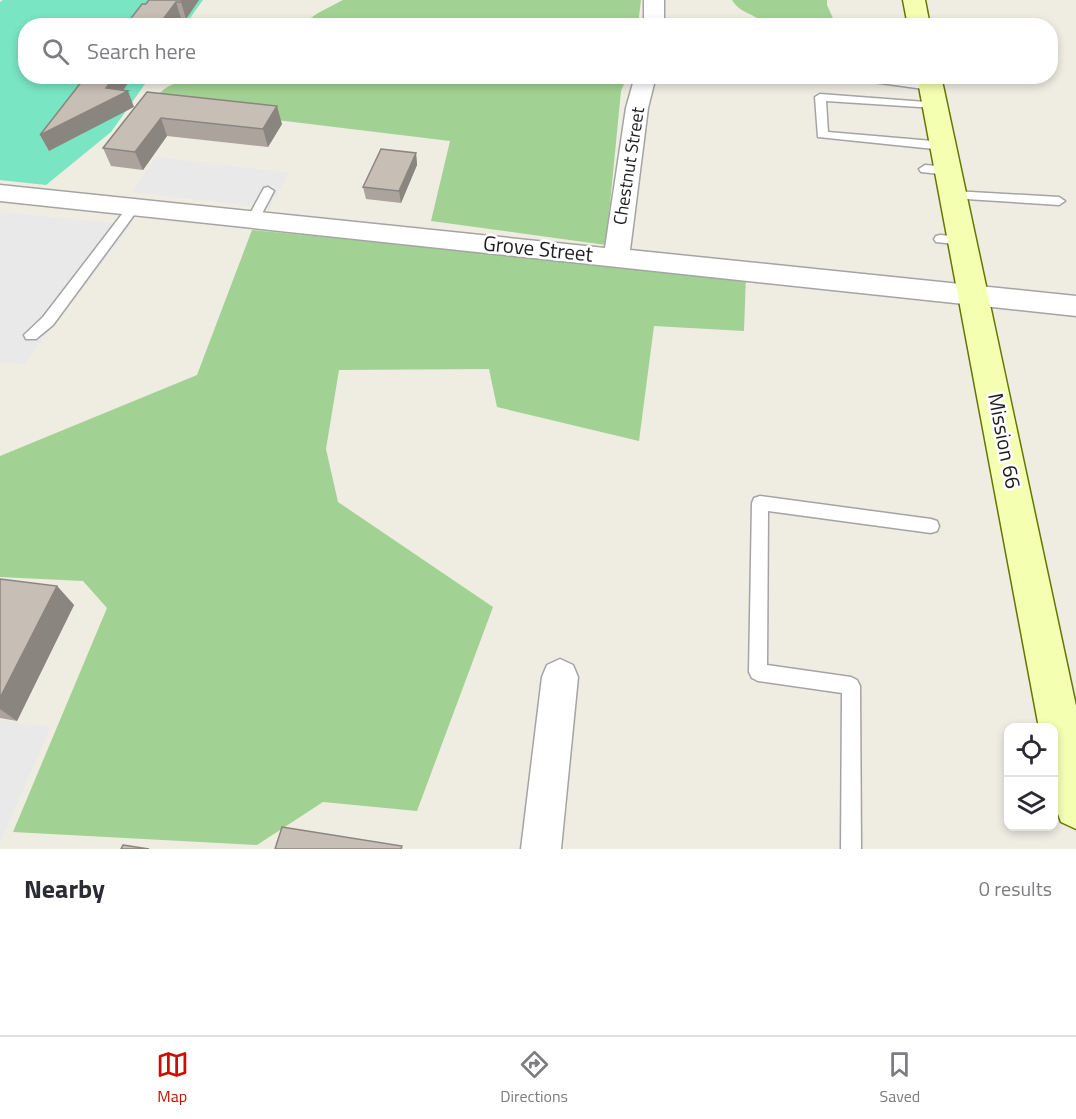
<!DOCTYPE html>
<style>
body{margin:0;font-family:"Titillium Web",sans-serif;background:#f7f7f7;color:#2b2b33}
.controls{position:absolute;right:18px;bottom:18px;display:grid;overflow:hidden;border-radius:12px;box-shadow:0 3px 9px #0003}
.controls button{width:54px;height:54px;display:grid;place-items:center;padding:0;border:0;border-bottom:2px solid #e1e1e2;background:#fff;color:#2b2b33;font:30px sans-serif}
.list{margin:0;padding:0;list-style:none}
h2{display:flex;justify-content:space-between;align-items:center;height:78px;margin:0;padding:0 24px;font-size:26px}
h2 small{font-size:20px;font-weight:400;color:#7c7c81}
.icon{flex:none;width:33px;height:33px;fill:none;stroke:currentColor;stroke-width:2;stroke-linecap:round;stroke-linejoin:round}
.map{position:relative;flex:none;width:1076px;height:849px;overflow:hidden}
.search{position:absolute;background:#fff;box-shadow:0 3px 9px #0003;left:18px;right:18px;top:18px;height:66px;display:flex;align-items:center;gap:15px;box-sizing:border-box;padding:0 21px;border-radius:24px;color:#7c7c81;font-size:22px}
.sheet{height:186px;background:#fff}
nav{display:flex;justify-content:space-around;align-items:center;box-sizing:border-box;height:84px;border-top:2px solid #e1e1e2;background:#fff;font-size:16px;color:#7c7c81}
nav a{display:grid;justify-items:center;gap:3px}
nav .on{color:#ca0f00}
.map>svg:first-child{display:block}
</style>
<div class="map">
<svg width="1076" height="849" viewBox="0 0 1076 849">
<rect width="100%" height="100%" fill="#efece2"/>
<path fill="#a1d293" d="M343,0H641L638,25H301L318,13Z
M732,0H827V5L836,25H766C758,14 741,15 732,0Z
M244,77H627L621,91L606,245L431,221L450,141L153,105C165,71 209,82 238,83Z
M252,230L746,276L744,331L654,326L639,441L497,407L489,369L339,370L326,449L338,502L493,607L417,811L323,802L257,845L13,832L107,608L83,581L0,577V456L197,375Z"/>
<path fill="#79e5c3" d="M3,0H203L185,25L26,26V76L106,77L109,107L133,77H150L111,132L46,185L0,180V2Z"/>
<path fill="#e9e9e9" d="M156,157L289,173L269,208L132,192Z
M0,212L132,225L24,364L0,362Z
M0,720L50,728L0,843Z"/>
<g fill="none" stroke-linecap="round" stroke-linejoin="round">
<g stroke="#a4a4a4" stroke-width="3">
<path id="lane" d="M820,94L939,103V107L935,108L826,101L828,132L944,142L950,146L944,150L818,137L815,97Z
M925,165L949,167L955,171L949,175L921,172L919,169Z
M268,187L274,191L258,221L256,224H248L246,221L264,188Z
M954,191L1059,197L1065,201L1059,205L950,198L948,195Z
M133,204L139,208L137,211L53,325L36,339H26L24,335L43,317L129,205Z
M940,235L963,237L969,241L963,245L936,242L934,239L936,236Z
M760,496L931,519L937,521L939,526L937,531L931,533L768,511L767,665L851,677L857,680L860,686L861,849H841L842,693L758,681L752,678L749,672L752,503L754,498Z"/>
</g>
<g stroke="#a4a4a4" stroke-width="3">
<path id="street" d="M644,0H664V26H644Z
M635,76H656L648,108L630,250L1076,296V316L0,201V185L605,248L626,108Z
M863,76H923L939,79L942,84L939,89L931,90L873,82L865,81Z
M560,659L573,665L578,677L561,849H521L542,677L547,665Z"/>
</g>
<g stroke="#637800" stroke-width="3">
<path id="secondary" d="M903,0H925L930,26H908Z
M917,76H941L1076,706V829L1061,822L1054,803V728H1039Z"/>
</g>
<use href="#lane" fill="#fff" fill-rule="evenodd"/>
<use href="#street" fill="#fff" fill-rule="evenodd"/>
<use href="#secondary" fill="#f5ffb1" fill-rule="evenodd"/>
</g>
<path fill="#aba39c" d="M199,0L186,19L181,18L142,4Z
M147,92L282,124L268,147L167,136L143,170L111,166L103,148Z
M416,153L417,165L401,203L366,199L363,187Z
M0,579L57,586L74,605L17,721L0,718Z"/>
<path fill="#8b857f" d="M183,0H199L186,19L181,2Z
M176,2L181,18L176,26H158Z
M115,76H133L120,95L128,91L134,107L49,151L40,135L106,88Z
M277,106L282,124L268,147L263,129Z
M161,118L167,136L143,170L135,152Z
M416,153L417,165L401,203L399,191Z
M57,586L74,605L17,721L0,709V698Z"/>
<path fill="#c7beb5" stroke="#8b857f" stroke-width="1.5" d="M149,0H183L181,2H176L158,26H125L142,4H146Z
M86,76H115L106,88L128,91L40,135Z
M147,92L277,106L263,129L161,118L135,152L103,148Z
M381,149L416,153L399,191L363,187Z
M0,579L57,586L0,698Z
M282,827L402,846L401,849H275Z
M123,845L149,849H121Z"/>
<g text-anchor="middle" stroke-width="5" stroke-linejoin="round" paint-order="stroke">
<g font-size="18" fill="#1d1d1d" stroke="#fff">
<text transform="translate(629 166) rotate(-81)" y="6">Chestnut Street</text>
</g>
<g font-size="21" fill="#1d1d1d" stroke="#fff">
<text transform="translate(538 249) rotate(6)" y="7">Grove Street</text>
<text transform="translate(1004 441) rotate(79)" y="7">Mission 66</text>
</g>
</g>
</svg>
<div class="controls">
<button><svg class="icon" aria-label="locate" viewBox="0 0 24 24"><circle cx="12" cy="12" r="6"/><path d="M12 2v4M12 18v4M2 12h4M18 12h4"/></svg></button>
<button><svg class="icon" aria-label="layers" viewBox="0 0 24 24"><path d="M12 4l9 5-9 5-9-5zM3 14l9 5 9-5"/></svg></button>
</div>
<div class="search"><svg class="icon" aria-label="search" viewBox="0 0 24 24"><circle cx="10" cy="10" r="6"/><path d="M15 15l6 6"/></svg>Search here</div>
</div>
<section class="sheet">
<h2>Nearby<small>0 results</small></h2>
<ul class="list">
</ul>
</section>
<nav>
<a class="on"><svg class="icon" aria-label="map" viewBox="0 0 24 24"><path d="M3 6l6-2 6 2 6-2v14l-6 2-6-2-6 2zM9 4v14M15 6v14"/></svg>Map</a>
<a><svg class="icon" aria-label="directions" viewBox="0 0 24 24"><path d="M12 3l9 9-9 9-9-9zM9 14v-3h6M13 9l2 2-2 2"/></svg>Directions</a>
<a><svg class="icon" aria-label="saved" viewBox="0 0 24 24"><path d="M7 4h10v16l-5-4-5 4z"/></svg>Saved</a>
</nav>
